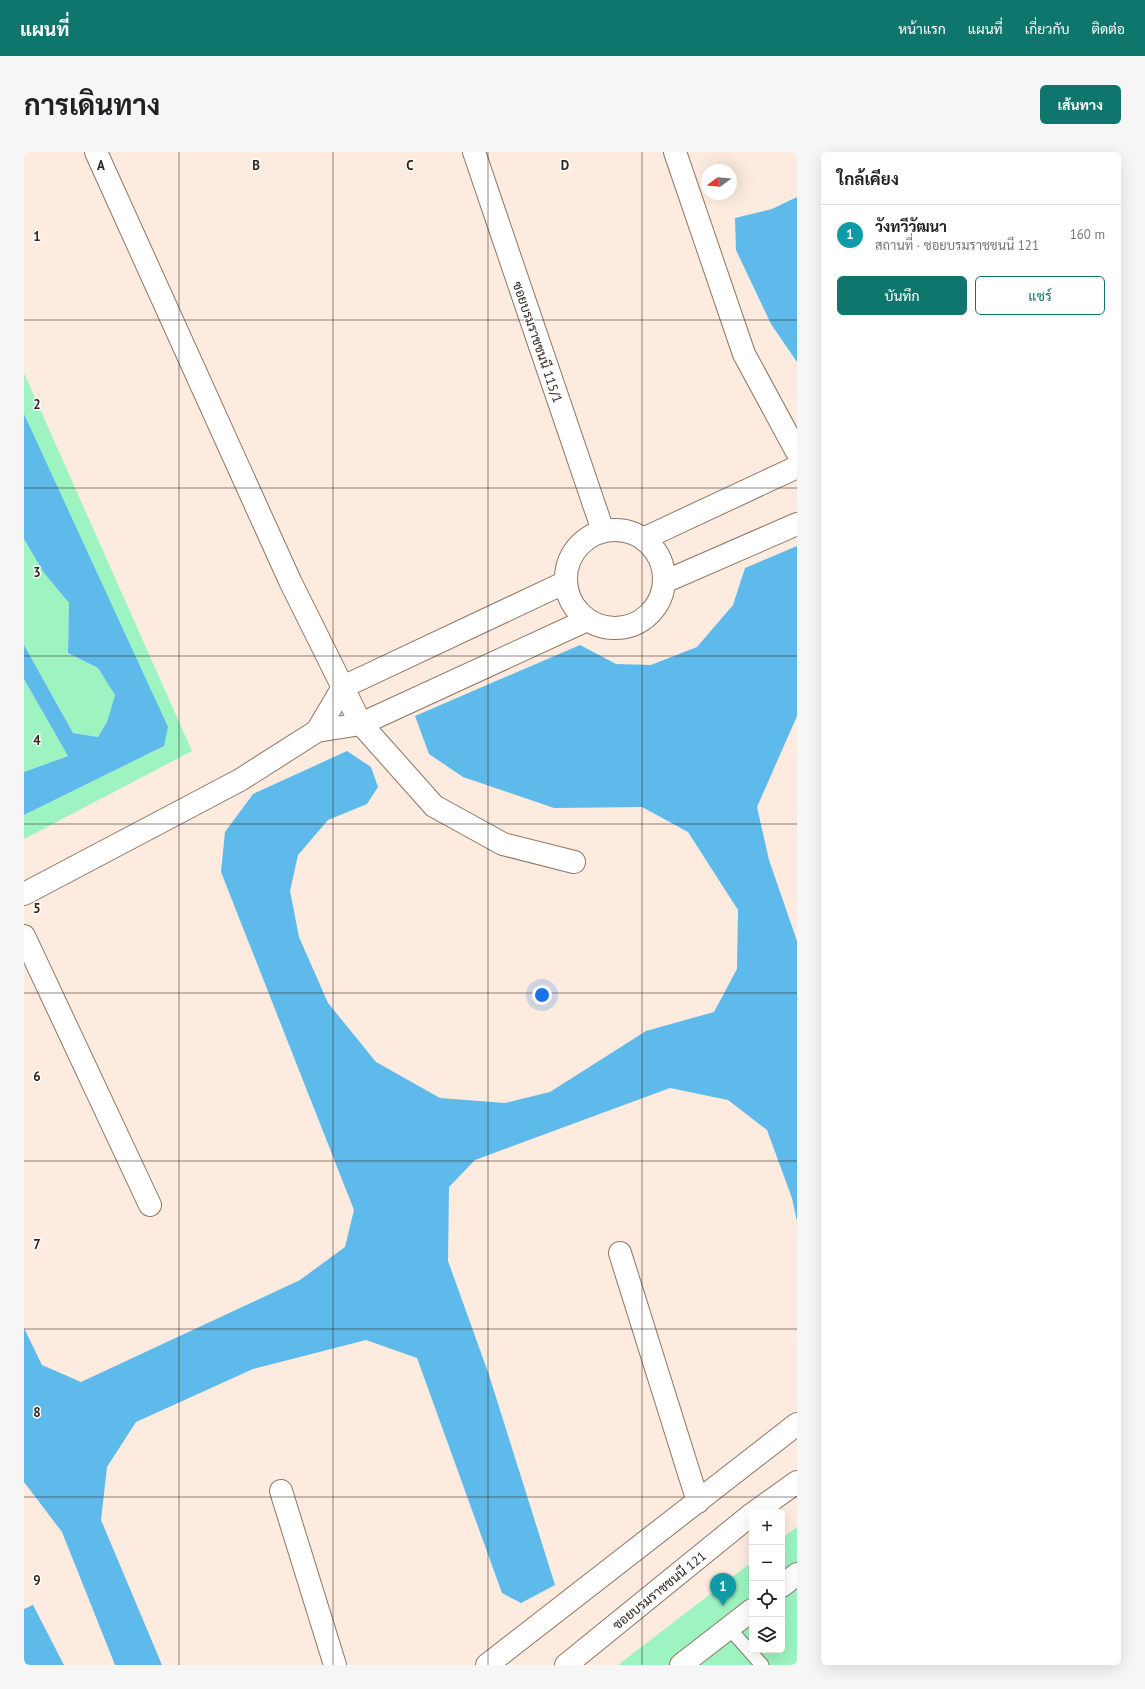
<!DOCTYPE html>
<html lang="th">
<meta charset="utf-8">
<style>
body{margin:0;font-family:"PT Sans",Sarabun,sans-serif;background:#f6f6f6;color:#202124}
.controls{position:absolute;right:12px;bottom:12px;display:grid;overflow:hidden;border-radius:6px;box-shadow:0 4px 16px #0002}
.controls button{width:36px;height:36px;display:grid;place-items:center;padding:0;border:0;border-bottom:1px solid #e0e0e0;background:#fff;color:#202124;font:20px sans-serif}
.compass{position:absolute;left:677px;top:12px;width:36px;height:36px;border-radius:50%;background:#fff;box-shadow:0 4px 16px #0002;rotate:254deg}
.you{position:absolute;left:518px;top:843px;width:14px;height:14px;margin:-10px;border:3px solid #fff;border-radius:50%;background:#1a73e8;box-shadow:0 0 0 6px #1a73e833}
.badge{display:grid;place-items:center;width:26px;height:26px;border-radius:50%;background:#0f766e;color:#fff;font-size:13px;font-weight:700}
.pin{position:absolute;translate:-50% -33px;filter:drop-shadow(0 1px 2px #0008)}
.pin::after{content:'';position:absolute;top:21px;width:14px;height:12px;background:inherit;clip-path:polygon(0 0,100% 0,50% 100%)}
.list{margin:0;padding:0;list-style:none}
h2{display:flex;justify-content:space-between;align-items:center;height:52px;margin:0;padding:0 16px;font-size:17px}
h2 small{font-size:13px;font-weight:400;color:#757577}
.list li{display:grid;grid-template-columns:26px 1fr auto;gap:12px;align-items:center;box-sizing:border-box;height:60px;padding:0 16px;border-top:1px solid #e0e0e0}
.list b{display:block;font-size:15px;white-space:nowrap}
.list p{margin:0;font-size:13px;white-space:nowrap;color:#757577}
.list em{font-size:13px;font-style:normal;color:#757577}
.actions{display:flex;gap:8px;padding:12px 16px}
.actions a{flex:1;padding:9px 0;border:1px solid #0f766e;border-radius:6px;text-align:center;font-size:14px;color:#0f766e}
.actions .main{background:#0f766e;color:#fff}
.icon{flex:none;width:22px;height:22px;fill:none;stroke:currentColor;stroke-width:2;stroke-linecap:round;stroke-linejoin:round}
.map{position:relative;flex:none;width:773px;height:1513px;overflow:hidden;border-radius:6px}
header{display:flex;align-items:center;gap:24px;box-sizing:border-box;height:56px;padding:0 20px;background:#0f766e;color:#fff}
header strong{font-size:19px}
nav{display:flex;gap:22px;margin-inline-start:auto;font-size:14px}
.intro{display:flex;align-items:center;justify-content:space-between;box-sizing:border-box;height:96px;padding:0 24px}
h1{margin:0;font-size:28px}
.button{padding:10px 18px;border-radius:6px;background:#0f766e;color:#fff;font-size:14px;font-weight:700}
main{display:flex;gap:24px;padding:0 24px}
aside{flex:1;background:#fff;border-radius:6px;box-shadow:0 4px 16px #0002}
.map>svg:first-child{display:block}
</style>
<header>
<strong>แผนที่</strong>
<nav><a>หน้าแรก</a><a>แผนที่</a><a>เกี่ยวกับ</a><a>ติดต่อ</a></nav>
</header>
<div class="intro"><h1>การเดินทาง</h1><a class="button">เส้นทาง</a></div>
<main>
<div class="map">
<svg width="773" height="1513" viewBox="0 0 773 1513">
<rect width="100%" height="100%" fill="#fcebde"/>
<path fill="#9df4c0" d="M0,221L168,599L0,687V663L140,594L0,262Z
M0,387L20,421L45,451L44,501L74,516L91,543L83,570L74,585L49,581L0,493Z
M0,527L44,604L0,620Z
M773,1375V1513H594L728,1410V1498H758V1386Z"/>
<path fill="#5dbaeb" d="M773,45V210L747,172L712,98L711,66L748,57Z
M0,262L144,575L140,594L0,663V620L44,604L0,527V493L49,581L74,585L83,570L91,543L74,516L44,501L45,451L20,421L0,387Z
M773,394V564L733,655L745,708L773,789V1069L768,1046L743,978L704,948L646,936L451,1008L425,1035L424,1109L465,1223L531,1433L497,1451L478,1441L393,1206L342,1188L229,1217L112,1270L83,1315L77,1368L138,1513H91L38,1380L0,1330V1176L18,1213L57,1230L276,1128L321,1095L330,1058L197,720L201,680L229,642L323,599L347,615L354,635L343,652L304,668L274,703L266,739L275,785L304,851L352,910L416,946L481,951L526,940L622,879L690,860L713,817L714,758L664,680L618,655L530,656L439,625L405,602L391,564L556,493L592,512L627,513L673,495L709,453L721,416Z
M9,1453L40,1513H0V1457Z"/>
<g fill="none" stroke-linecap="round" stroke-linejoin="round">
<g stroke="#8e7663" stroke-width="15">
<path id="service" d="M705,1476L738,1513"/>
</g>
<g stroke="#8e7663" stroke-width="24">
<path id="minor" d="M72,0L266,429L337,572L410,654L479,692L550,710
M450,0L579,379
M651,0L720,202L773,300
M542 427a49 49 0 1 1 98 0a49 49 0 1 1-98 0Z
M619,387L773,315
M542,430L319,535L293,579L337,572L563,468
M640,430L773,372
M0,742L216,628L293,579
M0,784L126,1053
M596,1101L674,1350
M257,1339L311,1513
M731,1360L773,1330
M758,1434L773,1422
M463,1513L773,1272
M542,1513L728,1362
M657,1513L728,1458"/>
</g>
<use href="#service" stroke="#fff" stroke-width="13"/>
<use href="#minor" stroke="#fff" stroke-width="22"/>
</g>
<path fill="none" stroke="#2f251d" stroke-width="1" stroke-opacity="0.55" d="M155,0V1513M309,0V1513M464,0V1513M618,0V1513M0,168H773M0,336H773M0,504H773M0,672H773M0,841H773M0,1009H773M0,1177H773M0,1345H773"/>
<g text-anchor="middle" stroke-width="3" stroke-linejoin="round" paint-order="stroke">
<g font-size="13" fill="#2f251d" stroke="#fcfcfc">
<text transform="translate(514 190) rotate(71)" y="5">ซอยบรมราชชนนี 115/1</text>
<text transform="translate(635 1438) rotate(-39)" y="5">ซอยบรมราชชนนี 121</text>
</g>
</g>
<g font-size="13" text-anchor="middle" font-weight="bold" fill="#2f251d" stroke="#fcfcfc" stroke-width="3" stroke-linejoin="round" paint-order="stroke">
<text x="77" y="18">A</text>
<text x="232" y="18">B</text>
<text x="386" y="18">C</text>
<text x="541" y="18">D</text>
<text x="13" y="89">1</text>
<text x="13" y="257">2</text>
<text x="13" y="425">3</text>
<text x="13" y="593">4</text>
<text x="13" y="761">5</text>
<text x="13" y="929">6</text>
<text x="13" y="1097">7</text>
<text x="13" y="1265">8</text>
<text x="13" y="1433">9</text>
</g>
</svg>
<div class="controls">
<button>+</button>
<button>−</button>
<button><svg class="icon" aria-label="locate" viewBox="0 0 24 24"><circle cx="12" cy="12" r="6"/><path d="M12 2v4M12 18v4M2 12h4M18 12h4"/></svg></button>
<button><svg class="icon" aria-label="layers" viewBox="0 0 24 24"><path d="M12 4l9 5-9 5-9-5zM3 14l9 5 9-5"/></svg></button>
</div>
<svg class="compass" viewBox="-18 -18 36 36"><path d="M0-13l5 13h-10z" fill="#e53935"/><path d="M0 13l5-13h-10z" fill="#757577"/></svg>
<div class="you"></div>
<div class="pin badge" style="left:699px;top:1454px;background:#0f9aa8">1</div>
</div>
<aside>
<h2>ใกล้เคียง<small></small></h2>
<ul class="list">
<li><span class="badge" style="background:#0f9aa8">1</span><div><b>วังทวีวัฒนา</b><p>สถานที่ · ซอยบรมราชชนนี 121</p></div><em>160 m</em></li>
</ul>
<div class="actions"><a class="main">บันทึก</a><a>แชร์</a></div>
</aside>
</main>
